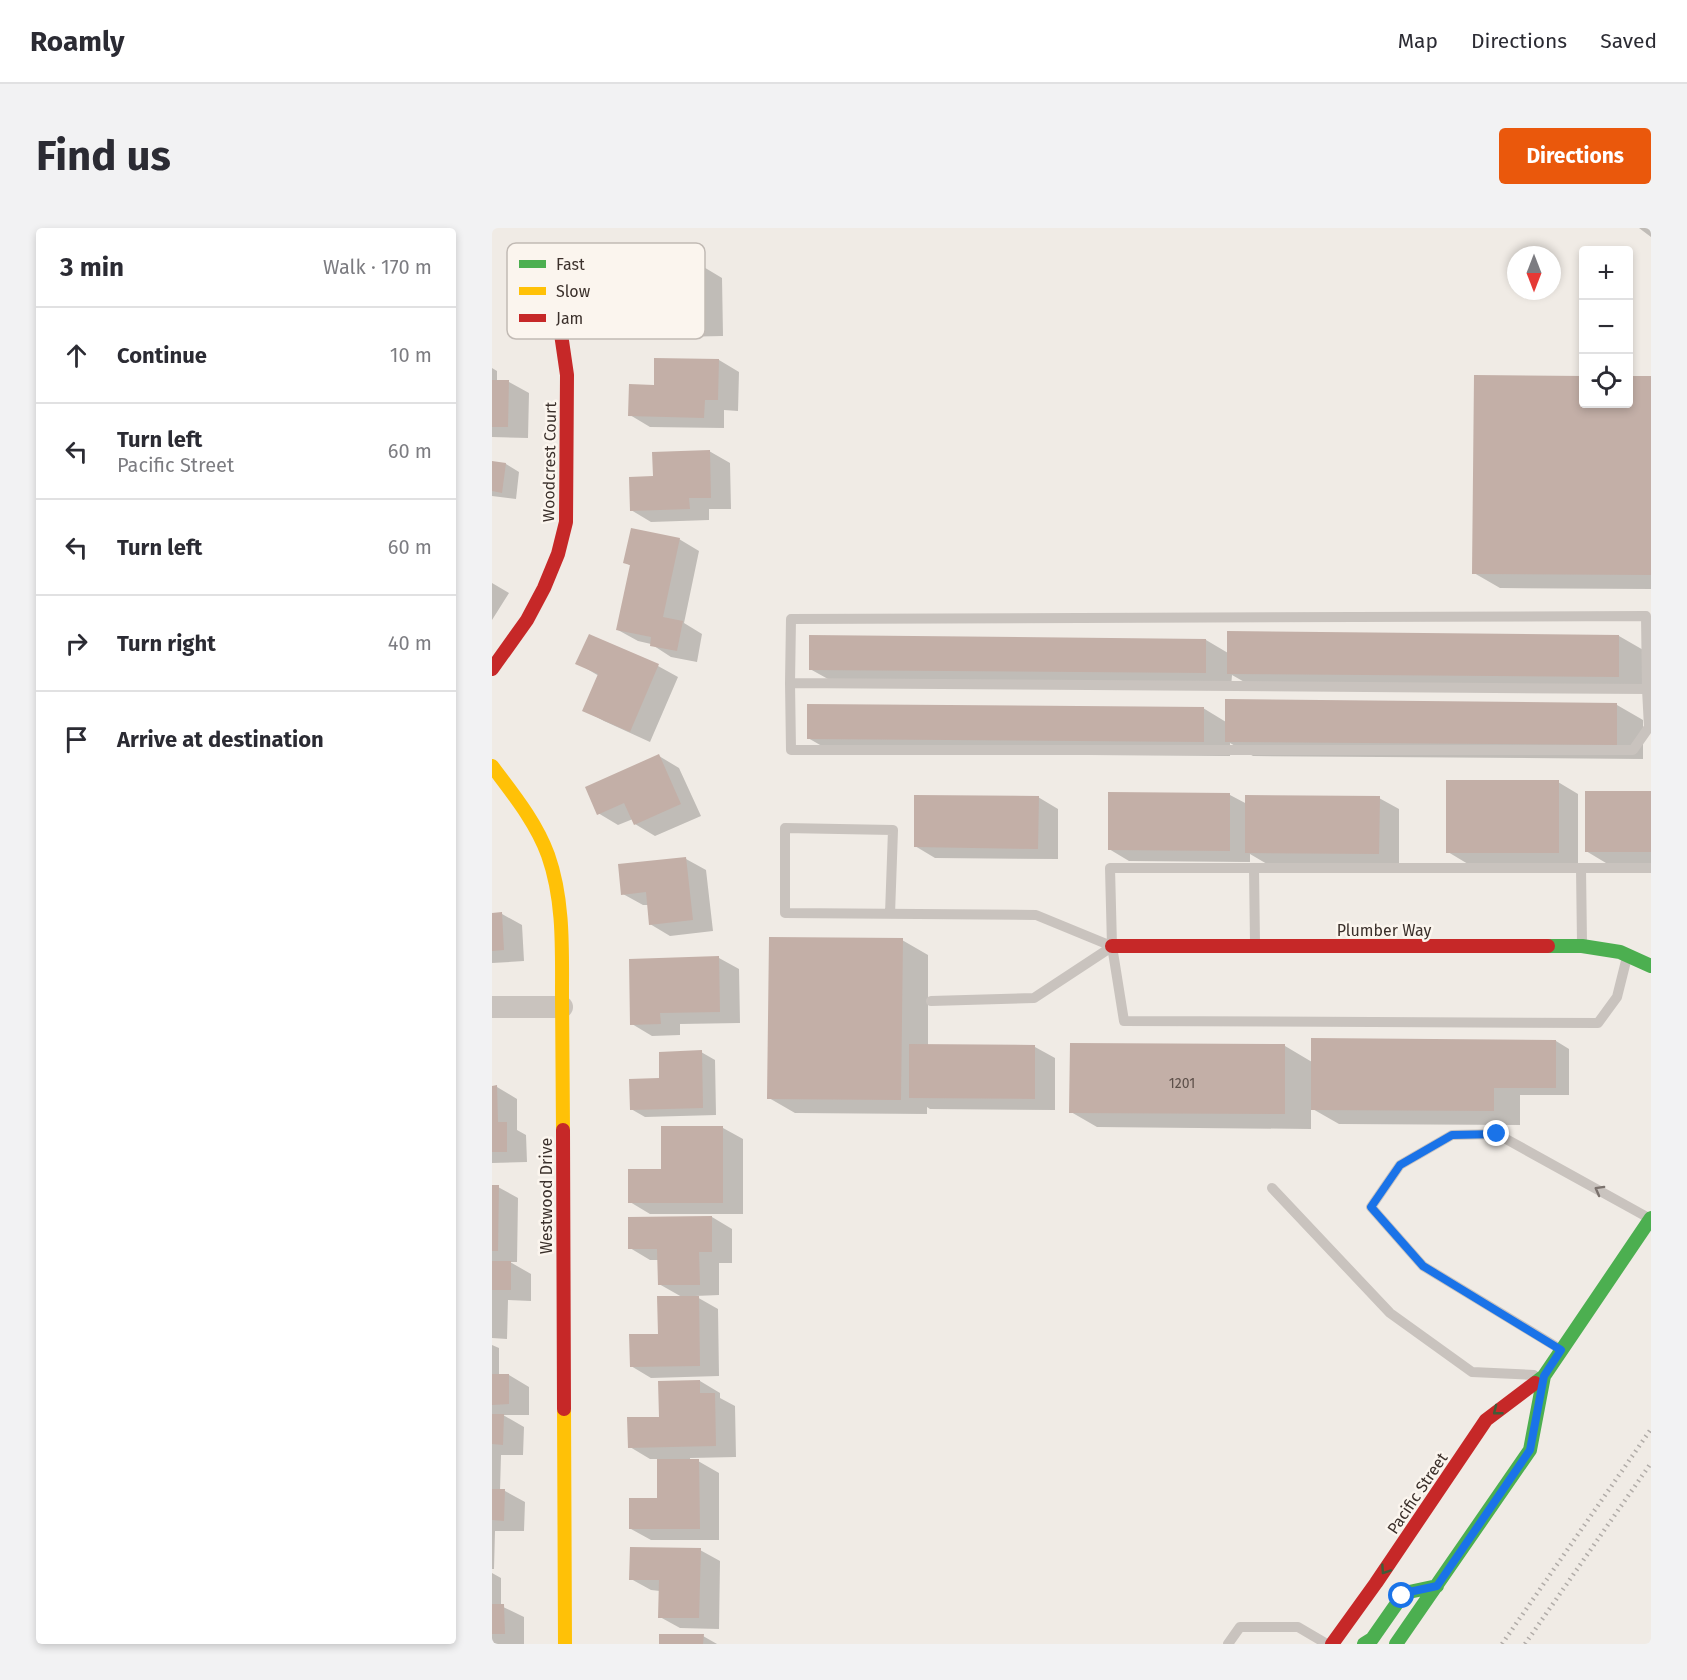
<!DOCTYPE html>
<meta charset="utf-8">
<style>
body{margin:0;font-family:"Fira Sans",sans-serif;background:#f2f2f3;color:#2b2b33}
.controls{position:absolute;right:18px;top:18px;display:grid;overflow:hidden;border-radius:6px;box-shadow:0 3px 9px #0003}
.controls button{width:54px;height:54px;display:grid;place-items:center;padding:0;border:0;border-bottom:2px solid #e1e1e2;background:#fff;color:#2b2b33;font:30px sans-serif}
.compass{position:absolute;left:1015px;top:18px;width:54px;height:54px;border-radius:50%;background:#fff;box-shadow:0 3px 9px #0003;rotate:180deg}
.stop{position:absolute;width:18px;height:18px;margin:-14px;border:4px solid #1a73e8;border-radius:50%;background:#fff}
.stop.end{background:#1a73e8;border-color:#fff;box-shadow:0 2px 6px #0008}
.list{margin:0;padding:0;list-style:none}
h2{display:flex;justify-content:space-between;align-items:center;height:78px;margin:0;padding:0 24px;font-size:26px}
h2 small{font-size:20px;font-weight:400;color:#7c7c81}
.list li{display:grid;grid-template-columns:39px 1fr auto;gap:18px;align-items:center;box-sizing:border-box;height:96px;padding:0 24px;border-top:2px solid #e1e1e2}
.list b{display:block;font-size:22px;white-space:nowrap}
.list p{margin:0;font-size:20px;white-space:nowrap;color:#7c7c81}
.list em{font-size:20px;font-style:normal;color:#7c7c81}
.icon{flex:none;width:33px;height:33px;fill:none;stroke:currentColor;stroke-width:2;stroke-linecap:round;stroke-linejoin:round}
.map{position:relative;flex:none;width:1159px;height:1416px;overflow:hidden;border-radius:6px}
header{display:flex;align-items:center;gap:36px;box-sizing:border-box;height:84px;padding:0 30px;background:#fff;border-bottom:2px solid #e1e1e2}
header strong{font-size:28px}
nav{display:flex;gap:33px;margin-inline-start:auto;font-size:21px}
.intro{display:flex;align-items:center;justify-content:space-between;box-sizing:border-box;height:144px;padding:0 36px}
h1{margin:0;font-size:42px}
.button{padding:15px 27px;border-radius:6px;background:#ea580c;color:#fff;font-size:21px;font-weight:700}
main{display:flex;gap:36px;padding:0 36px}
aside{flex:1;background:#fff;border-radius:6px;box-shadow:0 3px 9px #0003}
.map>svg:first-child{display:block}
</style>
<header>
<strong>Roamly</strong>
<nav><a>Map</a><a>Directions</a><a>Saved</a></nav>
</header>
<div class="intro"><h1>Find us</h1><a class="button">Directions</a></div>
<main>
<aside>
<h2>3 min<small>Walk · 170 m</small></h2>
<ul class="list">
<li><svg class="icon" aria-label="ahead" viewBox="0 0 24 24"><path d="M12 20V5M6 11l6-6 6 6"/></svg><div><b>Continue</b></div><em>10 m</em></li>
<li><svg class="icon" aria-label="left" viewBox="0 0 24 24"><path d="M17 20v-9H6M10 6l-5 5 5 5"/></svg><div><b>Turn left</b><p>Pacific Street</p></div><em>60 m</em></li>
<li><svg class="icon" aria-label="left" viewBox="0 0 24 24"><path d="M17 20v-9H6M10 6l-5 5 5 5"/></svg><div><b>Turn left</b></div><em>60 m</em></li>
<li><svg class="icon" aria-label="right" viewBox="0 0 24 24"><path d="M7 20v-9h11M14 6l5 5-5 5"/></svg><div><b>Turn right</b></div><em>40 m</em></li>
<li><svg class="icon" aria-label="arrive" viewBox="0 0 24 24"><path d="M6 21V4h12l-3 4 3 4H6"/></svg><div><b>Arrive at destination</b></div></li>
</ul>
</aside>
<div class="map">
<svg width="1159" height="1416" viewBox="0 0 1159 1416">
<rect width="100%" height="100%" fill="#f0ebe5"/>
<path fill="#0003" d="M1147,0H1159V9Z
M210,38L230,50L231,108L184,109L163,97V80H157L137,69Z
M227,132L247,144L246,183L232,182V200L158,199L138,187L163,158Z
M0,140L5,143V154H17L37,165L36,210L0,209Z
M1136,149L1159,150V361L1008,360L982,345L1092,176H1136Z
M217,223L238,235L239,281H217V292L159,294L139,282L162,249Z
M0,235L14,236L27,244L24,271L0,268Z
M187,311L207,323L192,395L210,406L205,434L179,429L159,416L146,413L126,402L139,338L133,334Z
M0,355L17,365L0,392Z
M97,408L166,438L186,449L158,514L112,493L92,482L107,448L85,435Z
M1127,408L1153,423V463L763,460L740,447L739,460L345,456L318,441L714,412L736,425Z
M1125,477L1151,492V531L761,528L738,515V528L342,525L316,510L711,480L734,494Z
M167,528L187,540L209,588L163,608L143,596L141,591L126,597L106,585Z
M1066,554L1086,566V636H976L956,624Z
M1095,564L1159,565V635H1114L1094,623Z
M738,567L755,576L887,570L907,581V637L775,636L758,626V634L637,633L617,621Z
M546,569L566,581V631L443,630L423,618Z
M194,631L214,642L221,703L178,708L158,696L156,677H151L131,666Z
M0,686H10L30,697L32,733L0,735Z
M410,712L436,727V818L543,819L563,830V882L438,881L435,879V886L303,885L277,870Z
M227,730L247,741L248,795L188,796V807L160,808L140,796Z
M1064,813L1077,821V867H1028V897L847,896L819,880V901L605,899L579,884V817L793,818L820,834Z
M209,824L223,832L224,887L153,889L139,881L169,851Z
M0,859H5L25,871V902L34,907L35,934L0,935Z
M231,900L251,911V986H158L138,974L170,942Z
M0,959H6L26,970L25,1034H18L39,1046V1073L16,1072L15,1111L0,1110Z
M220,989L240,1001V1035H227V1067L203,1068L226,1081L227,1148L159,1150L139,1138L168,1107L190,1069L167,1056V1032H158L138,1020Z
M0,1117L7,1120V1147H17L37,1159V1187H11L32,1199L31,1227H9L8,1263H13L33,1274L32,1303H3L2,1341H0Z
M208,1153L228,1165V1170L243,1178L244,1229L198,1230V1233H206L227,1245V1312H159L139,1301L167,1271L166,1231H158L138,1219Z
M208,1322L228,1333L227,1401L188,1400L168,1389V1363L159,1362L139,1351Z
M0,1345L9,1350V1378L32,1389V1416H0Z
M211,1408L225,1416H168Z"/>
<path fill="#c3afa7" d="M162,130L227,131L226,172H213L212,190L136,188L137,156L162,157Z
M982,147L1092,148V176H1136V148H1159V347L980,346Z
M0,152H17L16,199H0Z
M218,222L219,270H197L198,281L138,283L137,249L161,248L160,224Z
M0,233L14,235L10,265L0,263Z
M139,300L188,310L171,389L191,393L185,423L158,418L159,409L124,402L138,337L131,335Z
M735,403L1127,407V449L735,446Z
M97,406L167,436L138,504L90,483L106,446L83,436Z
M317,407L714,411V445L317,442Z
M733,471L1125,475V517L733,514Z
M315,476L712,479V514L315,511Z
M167,526L189,576L142,597L132,575L105,587L93,559Z
M954,552H1067V625H954Z
M1093,563H1159V624H1093Z
M616,564L738,565V623L616,622Z
M422,567L547,568L546,621L422,619Z
M753,567L888,568L887,626L753,625Z
M194,629L201,692L157,697L154,664L129,667L126,636Z
M10,684L12,722L0,723V685Z
M277,709L411,710L409,872L275,871Z
M227,728L228,784L168,785L169,796L138,797L137,731Z
M819,810L1064,812V860H1002V883L819,882Z
M578,815L793,816V886L577,885Z
M417,816L543,817V871L417,870Z
M210,822L211,880L138,882L137,851L167,850V824Z
M5,857L6,894H15V924H0V858Z
M169,898H231V975H136V941H169Z
M0,957H7L6,1023H0Z
M220,988V1024H207L208,1057H166L165,1021H136V989Z
M0,1033H19V1062H0Z
M165,1068H207L208,1138L138,1139L137,1106H166Z
M0,1146H17V1176L0,1177Z
M208,1152V1165H223L224,1218L136,1220L135,1189H167L166,1153Z
M0,1186H12L11,1217L0,1216Z
M165,1231H207L208,1301H137V1270H165Z
M0,1261H13L12,1293L0,1292Z
M138,1319L209,1320L207,1390H166L167,1352H137Z
M0,1376H12L13,1406H0Z
M167,1406H212L211,1416H167Z"/>
<g fill="none" stroke-linecap="round" stroke-linejoin="round">
<path stroke="#c9c3be" stroke-width="10" d="M298,455L1155,461L1157,499L1141,522H299Z
M298,455L299,391L1154,388L1155,461
M762,640L763,715
M1089,640L1090,715
M398,686L401,602L293,600V685L544,687L617,717
M1135,729L1125,769L1106,795L632,793L620,718L618,640H1159
M439,773L542,770L618,720
M780,960L898,1085L980,1144L1042,1147
M1068,1121L931,1038L879,979L908,937L960,907L1005,906L1155,989
M736,1416L748,1399H806L835,1416"/>
<path stroke="#c9c3be" stroke-width="22" d="M0,779H70"/>
<path stroke="#4caf50" stroke-width="14" d="M1056,718H1090L1128,724L1159,738
M1043,1155L1052,1148L1159,990
M872,1416L880,1411L910,1368L917,1364L945,1358
M904,1416L1038,1222L1052,1148"/>
<path stroke="#ffc107" stroke-width="14" d="M0,538C21,566 44,594 56,627C72,672 70,722 70,768C70,813 71,857 71,902
M72,1181L73,1416"/>
<path stroke="#c62828" stroke-width="14" d="M0,441L35,392L52,360L66,326L74,294L75,147L68,99L44,50
M620,718H1056
M71,902L72,1181
M840,1416L884,1355L994,1192L1043,1155"/>
<path stroke="#b1aca8" stroke-width="4.5" stroke-dasharray="1.5 4.5" stroke-linecap="butt" d="M1010,1416L1159,1201
M1033,1416L1159,1235"/>
</g>
<defs><path id="oneway-chevron" d="M-2-3.5L2.5 0L-2 3.5" fill="none" stroke-width="1.6" stroke-linecap="round" stroke-linejoin="round" transform="scale(1.5)"/></defs>
<use stroke="#7b726d" href="#oneway-chevron" transform="translate(1107 962) rotate(-151)"/>
<g stroke="#415c38">
<use href="#oneway-chevron" transform="translate(1005 1183) rotate(142)"/>
<use href="#oneway-chevron" transform="translate(893 1342) rotate(124)"/>
</g>
<g fill="none" stroke-linecap="round" stroke-linejoin="round">
<path stroke="#1a73e8" stroke-width="8" d="M910,1368L917,1364L945,1358L1038,1222L1052,1148L1069,1122L931,1038L879,979L908,937L960,907L1005,906"/>
</g>
<g text-anchor="middle" stroke-width="5" stroke-linejoin="round" paint-order="stroke">
<g font-size="14" fill="#5d504a">
<text x="690" y="860">1201</text>
</g>
<g font-size="16" fill="#3b302b" stroke="#fbf5ee">
<text transform="translate(57 234) rotate(-89)" y="6">Woodcrest Court</text>
<text x="892" y="708">Plumber Way</text>
<text transform="translate(54 968) rotate(-90)" y="6">Westwood Drive</text>
<text transform="translate(925 1265) rotate(-56)" y="6">Pacific Street</text>
</g>
</g>
<rect x="15" y="15" width="198" height="96" rx="9" fill="#fbf5ee" stroke="#c1bab4" stroke-width="1.5"/>
<rect x="27" y="32" width="27" height="8" fill="#4caf50"/>
<rect x="27" y="59" width="27" height="8" fill="#ffc107"/>
<rect x="27" y="86" width="27" height="8" fill="#c62828"/>
<g font-size="16" fill="#3b302b">
<text x="64" y="42">Fast</text>
<text x="64" y="69">Slow</text>
<text x="64" y="96">Jam</text>
</g>
</svg>
<div class="controls">
<button>+</button>
<button>−</button>
<button><svg class="icon" aria-label="locate" viewBox="0 0 24 24"><circle cx="12" cy="12" r="6"/><path d="M12 2v4M12 18v4M2 12h4M18 12h4"/></svg></button>
</div>
<svg class="compass" viewBox="-18 -18 36 36"><path d="M0-13l5 13h-10z" fill="#e53935"/><path d="M0 13l5-13h-10z" fill="#7c7c81"/></svg>
<div class="stop" style="left:910px;top:1368px"></div>
<div class="stop end" style="left:1005px;top:906px"></div>
</div>
</main>
